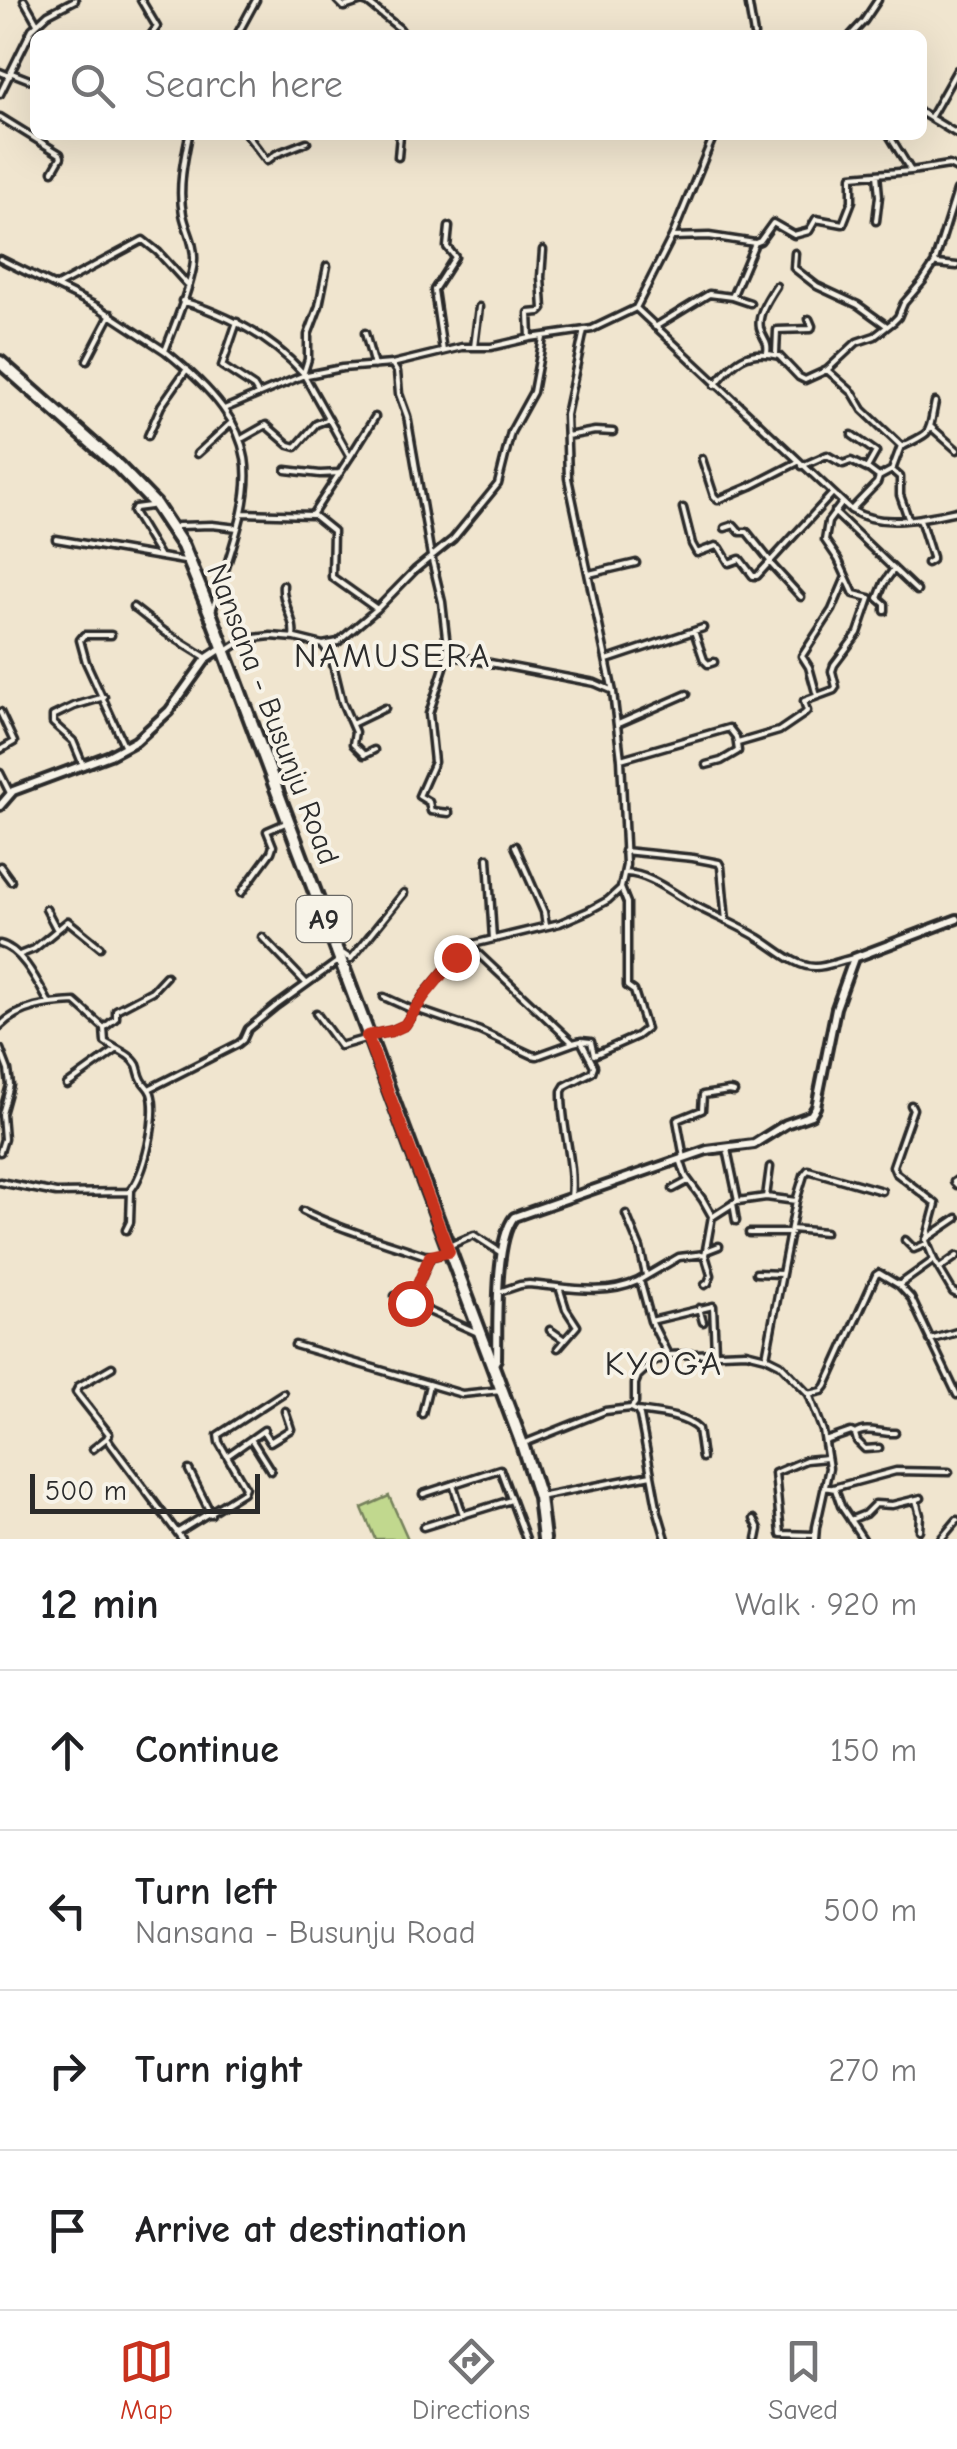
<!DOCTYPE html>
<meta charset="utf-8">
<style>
body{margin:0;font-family:"Comic Neue",sans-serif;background:#f6f6f6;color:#202124}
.scale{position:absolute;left:30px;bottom:25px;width:230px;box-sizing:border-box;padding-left:10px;border:5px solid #2b2b2b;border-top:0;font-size:28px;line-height:35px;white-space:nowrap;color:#2b2b2b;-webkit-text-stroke:8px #f7f3e8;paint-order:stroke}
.stop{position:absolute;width:30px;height:30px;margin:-22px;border:8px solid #c8321e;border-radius:50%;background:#fff}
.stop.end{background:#c8321e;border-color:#fff;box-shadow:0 2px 10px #0008}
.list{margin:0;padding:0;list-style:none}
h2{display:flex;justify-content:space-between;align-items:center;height:130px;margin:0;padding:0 40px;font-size:42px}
h2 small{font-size:32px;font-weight:400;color:#757577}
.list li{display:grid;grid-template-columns:65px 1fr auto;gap:30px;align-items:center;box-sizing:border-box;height:160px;padding:0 40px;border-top:2px solid #e0e0e0}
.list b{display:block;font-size:38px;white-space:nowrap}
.list p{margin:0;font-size:32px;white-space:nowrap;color:#757577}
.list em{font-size:32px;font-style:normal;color:#757577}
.icon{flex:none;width:55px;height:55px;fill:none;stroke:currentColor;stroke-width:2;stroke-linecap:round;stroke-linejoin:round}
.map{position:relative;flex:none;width:957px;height:1539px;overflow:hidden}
.search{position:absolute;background:#fff;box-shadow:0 10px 40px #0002;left:30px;right:30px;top:30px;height:110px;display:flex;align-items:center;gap:25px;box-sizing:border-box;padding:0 35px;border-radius:15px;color:#757577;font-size:38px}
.sheet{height:770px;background:#fff}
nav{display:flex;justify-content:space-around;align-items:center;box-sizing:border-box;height:140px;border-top:2px solid #e0e0e0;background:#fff;font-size:28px;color:#757577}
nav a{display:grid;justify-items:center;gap:5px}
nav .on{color:#c8321e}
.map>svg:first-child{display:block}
</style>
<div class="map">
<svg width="957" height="1539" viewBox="0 0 957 1539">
<rect width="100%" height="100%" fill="#f0e5cf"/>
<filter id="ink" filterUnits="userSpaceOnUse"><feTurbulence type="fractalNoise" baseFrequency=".01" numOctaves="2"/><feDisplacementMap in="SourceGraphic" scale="20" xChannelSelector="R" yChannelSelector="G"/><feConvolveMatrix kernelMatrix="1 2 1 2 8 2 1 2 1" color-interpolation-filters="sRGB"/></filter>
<g filter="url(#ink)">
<path fill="#c1d88e" stroke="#76825c" stroke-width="2.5" d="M389,1496L408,1539H375L362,1508Z"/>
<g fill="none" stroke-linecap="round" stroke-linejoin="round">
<g stroke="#2b2b2b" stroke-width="11">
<path id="minor" d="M24,0L37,23
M141,0L157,27L151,35
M337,0L344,7L362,1L368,3L399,28L404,35
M748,0L754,35
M237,35L256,0
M851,35L864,21L878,0
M0,72L10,76
M12,73L35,82
M0,94L32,29L48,14L75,0
M922,113L957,134
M0,117L60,154L61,157L53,171
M930,118L957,70
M189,135C184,159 178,189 183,214C186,230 195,243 194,260C193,282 173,329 165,351C280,443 251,487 212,611
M247,135L267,161L276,154L307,142
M889,135L911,171L949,165L957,169
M398,157L400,135
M957,191L935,261L937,264L957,266
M876,221L879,196L877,174
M672,237L709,236L755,243L760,241L773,223L794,235L809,231L816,219L843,224L852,201V176L911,171
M795,253L794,268L817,286L858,305L887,326
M0,259L98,307L165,351
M57,286L143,240L158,252L187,284
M732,297L750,303
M182,301C229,315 271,337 304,374
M636,308L851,510C882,529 923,518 957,511
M237,322L222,366L254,387L257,392
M655,327L709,294L732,297L755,243
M365,333L374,366
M530,338L529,313L540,312L543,309L541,277L543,250
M474,347L479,307
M443,351L434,290L455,257L447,247L449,227
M767,353C769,340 763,340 760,328C757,314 769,297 776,286
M776,354L777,330L811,329L812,326L809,319
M87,360L111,314
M392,364L397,372L399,394L407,416L431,556L442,602L448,655L595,683L611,690
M827,370L853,393L863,410L901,446L892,470L900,477V495L908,518
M304,372L308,359V335L319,306L327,266
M715,385C735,361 746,348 779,356L799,377L805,380L827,370L857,342L875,336L893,322L898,317L904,303L923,281L935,263
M224,409L302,376L342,368L392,364L462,347H491L530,338L592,329L636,308L672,237L714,135
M931,427L957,450
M852,435L876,452L867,468L879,477L892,470
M148,436L161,406L187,369
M567,436L595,431L613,432
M243,438L266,425L289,445L296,447L316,424L329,419
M903,446C934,431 928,435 935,402
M197,454L232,422
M350,457L375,417
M702,459L714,496L718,500L751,486L798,462
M802,466L827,455L843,464L851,461L867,469
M286,470L320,474L340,473
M150,506L135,508L133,512L159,555
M683,508L692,544L697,553L716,546L720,548L729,563L740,559L753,576H757L832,494
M851,510L877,483L879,477
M834,512L917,591
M243,513L312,515L350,457L304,375
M312,514L333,531L332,577L377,609
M920,519L932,557V560L927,563
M174,528L178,526L212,525L238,528
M725,528L734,525L740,532H747L771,562
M56,539L184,561
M770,563L801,597
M589,574L636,563
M283,585C281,604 296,619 293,637
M133,607L165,632L207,658
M885,611V604L878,598L884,583L894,569
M694,631L704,660L708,664L714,662
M111,635H84L80,640L86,662L125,747
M323,645L331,656L342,702L355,732L353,744L364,755L374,750
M228,650L245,639L271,636L295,638L323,645L338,642L377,609L415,570L453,539L498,484L511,432L533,392L543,338
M448,655L429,714L434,762L419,796L429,802L431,811L449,813
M607,660L703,628
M817,696L809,667L802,656L832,610L846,577
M0,712L14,742L0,750
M352,724L385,708
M618,724L687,694
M738,743L779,731L804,714L807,711L804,701L834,690L836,687L832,671L834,665L858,633L870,598L854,594L838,559L825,540L828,522L842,503
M621,759L729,728L736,737L738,751L721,761L706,765
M83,765L73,741L53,723V716L74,706L104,697
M0,773L10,793
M515,846L544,912L546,926
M624,851L693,858L719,863L721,867L726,921
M488,858L493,939
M0,866L11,881
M626,873C651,874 674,895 696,906C717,917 739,926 759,938C776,948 795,967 815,967C827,967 842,960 854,958
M241,893L271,852L273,846L267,831L288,822
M46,909L57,930
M262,937L306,983
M0,944C22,949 38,983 49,1003
M469,945L573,1043L581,1041L594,1066L592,1072L565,1086L562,1091C561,1127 575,1162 571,1198
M342,953L351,959L404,893
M19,955L34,949L68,921L100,947
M384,997L415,1011
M416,1009L480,1031L532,1055L537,1056L573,1043
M316,1013L340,1046L368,1038
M0,1026C20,1006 49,1003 75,1002L104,1028L105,1042C115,1049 131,1054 137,1065C139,1070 139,1075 142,1080C146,1087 148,1086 151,1093C158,1115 145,1176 129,1192L56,1193L0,1182
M104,1028L116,1018V1010L152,991L166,976
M372,1035L391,1031L405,1025L424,995L456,957L469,945L560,923L588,911L608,900L621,888L626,865L621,759L613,692L568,478L566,415L584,330
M581,1041L591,1042L594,1055L637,1036L646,1029L634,991L627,986V903L621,888
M0,1049L8,1070L10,1085L2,1114L4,1139L0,1152
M67,1085L116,1050
M149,1089L238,1044L243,1040L248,1029L276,1006L337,962
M727,1149L738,1201L766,1197L796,1201L766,1357
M684,1158L677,1120L702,1110L703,1095L729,1091L734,1092
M680,1159L686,1177L703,1200L712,1216L705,1255L711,1275L708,1283L705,1285
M957,1180L954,1182L957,1185
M673,1189L688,1181
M766,1197L770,1167
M796,1201L804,1175L808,1170L882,1191
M733,1203L736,1221
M303,1211C341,1230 384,1241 424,1255L433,1256L449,1252
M626,1214L640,1248L646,1275
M712,1217L737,1201
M791,1229L825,1232
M126,1230L130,1222L131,1191
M749,1233H791
M926,1239L957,1218
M905,1240L914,1249L926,1244
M451,1245L474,1235L500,1252
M706,1251L719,1246
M934,1260L953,1292L957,1294
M940,1268L957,1256
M756,1273L782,1274
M638,1281L679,1257L705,1254
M899,1285L911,1298L957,1395
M499,1292L520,1285L529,1284C566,1287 603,1297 638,1281L641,1284L651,1321L668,1355
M395,1296L478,1333
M410,1303L430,1257
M699,1308L703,1322
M651,1321L713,1306L715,1352
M550,1330L563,1339
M930,1340L957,1332
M295,1345L462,1394L501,1390
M558,1348L577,1326L566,1309L560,1290
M112,1367L79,1386L76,1392L109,1434L107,1438L111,1444L182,1539
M809,1394L822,1391L826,1386L876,1275L879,1273L899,1285L934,1260L926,1241L936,1204L896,1173L893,1166L913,1109L911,1105
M631,1408L637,1411L640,1416L658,1512L666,1539
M637,1411C657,1414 683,1415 698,1429L702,1458
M422,1414L429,1385
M263,1431L270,1442L291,1429L285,1411
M855,1434C866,1426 882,1434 895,1433
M251,1439L271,1471
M825,1441L851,1432L855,1434L857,1441L865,1449L879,1448
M525,1443L605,1411L631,1408L635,1403V1384L638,1376L652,1363L668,1355L746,1352L766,1357L780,1364L809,1394L823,1431L829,1468L816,1527L815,1539
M93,1449L107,1438
M227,1456L264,1430
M189,1470L211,1514
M453,1484L463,1515
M824,1487L835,1489L841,1506L863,1539
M833,1488L896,1471L949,1472
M423,1494L500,1469L526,1539
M539,1497L651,1475
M916,1500L920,1515L919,1530
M754,1519L759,1529L757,1539
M850,1520L865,1514L875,1504L892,1505L921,1498
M423,1527L511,1500
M178,1532L243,1492L245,1487L219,1442L218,1435L283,1393
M814,1535L781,1534L775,1473L806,1460L827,1458
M941,1539L957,1520"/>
</g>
<g stroke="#2b2b2b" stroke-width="14">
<path id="tertiary" d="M0,806L13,791L110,755L136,741L169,711L207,658L222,648
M492,1367L497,1359C498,1325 494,1242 514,1217L707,1150L754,1144L786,1124L811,1115L816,1107L836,1008L854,958L957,919"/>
</g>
<g stroke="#2b2b2b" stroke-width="18">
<path id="primary" d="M0,362L118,466L155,504L183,546L211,615L522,1444L539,1497L544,1539"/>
</g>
<use href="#minor" stroke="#f7f3e8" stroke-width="4"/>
<use href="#tertiary" stroke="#f7f3e8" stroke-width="6"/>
<use href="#primary" stroke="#f7f3e8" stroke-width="10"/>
</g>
</g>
<g fill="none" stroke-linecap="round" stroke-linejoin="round" filter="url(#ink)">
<path stroke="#c8321e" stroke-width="12" d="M410,1303L430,1256L449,1252L367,1036L392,1031L405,1025L424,996L456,957"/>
</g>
<g text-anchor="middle" stroke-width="8" stroke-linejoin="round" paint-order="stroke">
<rect fill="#f7f3e8" stroke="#686764" stroke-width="2.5" x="296.5" y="896" width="55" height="46" rx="8"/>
<g font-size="28" font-weight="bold" fill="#2b2b2b">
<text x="324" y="929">A9</text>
</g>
<g font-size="30" fill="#2b2b2b" stroke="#f7f3e8">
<text transform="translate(273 714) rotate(69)" y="10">Nansana - Busunju Road</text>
</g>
<g font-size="35" letter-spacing="2.5" fill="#2b2b2b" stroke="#f7f3e8">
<text x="393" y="667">NAMUSERA</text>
<text x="664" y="1375">KYOGA</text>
</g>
</g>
</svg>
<div class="scale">500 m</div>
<div class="stop" style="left:410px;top:1303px"></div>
<div class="stop end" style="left:456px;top:957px"></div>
<div class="search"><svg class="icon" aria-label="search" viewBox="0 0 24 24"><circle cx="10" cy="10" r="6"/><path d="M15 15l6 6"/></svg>Search here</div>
</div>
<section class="sheet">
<h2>12 min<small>Walk · 920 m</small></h2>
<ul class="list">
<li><svg class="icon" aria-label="ahead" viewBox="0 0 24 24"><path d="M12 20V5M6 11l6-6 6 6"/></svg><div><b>Continue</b></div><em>150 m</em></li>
<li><svg class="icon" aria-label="left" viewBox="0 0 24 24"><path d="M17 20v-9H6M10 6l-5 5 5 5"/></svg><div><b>Turn left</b><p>Nansana - Busunju Road</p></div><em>500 m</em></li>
<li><svg class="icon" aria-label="right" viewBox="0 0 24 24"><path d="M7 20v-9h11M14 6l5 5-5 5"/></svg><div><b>Turn right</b></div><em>270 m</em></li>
<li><svg class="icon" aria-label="arrive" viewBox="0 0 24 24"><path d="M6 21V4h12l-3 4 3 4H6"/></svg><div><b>Arrive at destination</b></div></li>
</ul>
</section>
<nav>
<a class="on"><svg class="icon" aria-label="map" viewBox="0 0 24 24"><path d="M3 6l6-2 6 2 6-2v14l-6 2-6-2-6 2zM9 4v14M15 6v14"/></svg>Map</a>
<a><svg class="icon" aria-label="directions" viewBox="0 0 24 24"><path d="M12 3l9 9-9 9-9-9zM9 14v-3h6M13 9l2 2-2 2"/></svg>Directions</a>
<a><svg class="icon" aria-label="saved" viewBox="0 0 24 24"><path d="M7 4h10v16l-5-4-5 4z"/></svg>Saved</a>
</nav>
